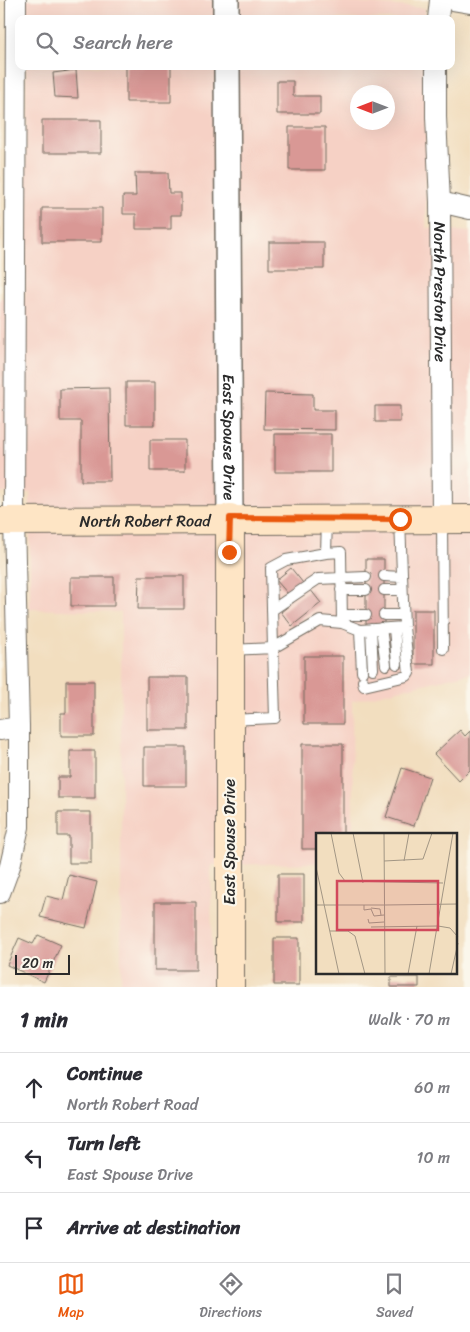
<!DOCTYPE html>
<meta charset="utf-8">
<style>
body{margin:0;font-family:Sriracha,sans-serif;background:#f7f7f7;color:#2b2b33}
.compass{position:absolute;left:350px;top:85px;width:45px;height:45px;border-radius:50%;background:#fff;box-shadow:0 5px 20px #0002;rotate:270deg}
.scale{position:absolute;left:15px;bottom:12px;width:55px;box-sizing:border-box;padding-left:5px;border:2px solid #2b2b2b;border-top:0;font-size:14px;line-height:18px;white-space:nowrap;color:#2b2b2b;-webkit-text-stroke:4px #fbf7ec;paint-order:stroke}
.stop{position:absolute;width:15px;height:15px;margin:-11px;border:4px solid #ea580c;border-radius:50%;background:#fff}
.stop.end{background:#ea580c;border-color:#fff;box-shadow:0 1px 5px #0008}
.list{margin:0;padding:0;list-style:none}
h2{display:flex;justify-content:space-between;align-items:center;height:65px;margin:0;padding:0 20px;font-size:21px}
h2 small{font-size:16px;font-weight:400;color:#7c7c81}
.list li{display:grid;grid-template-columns:32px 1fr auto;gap:15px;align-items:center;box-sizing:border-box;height:70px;padding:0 20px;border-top:1px solid #e1e1e2}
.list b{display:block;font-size:19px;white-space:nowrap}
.list p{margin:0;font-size:16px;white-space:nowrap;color:#7c7c81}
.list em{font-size:16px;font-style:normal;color:#7c7c81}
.icon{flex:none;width:28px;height:28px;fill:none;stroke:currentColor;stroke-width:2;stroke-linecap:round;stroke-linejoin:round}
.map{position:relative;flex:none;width:470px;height:987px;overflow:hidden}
.search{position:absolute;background:#fff;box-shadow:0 5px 20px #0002;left:15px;right:15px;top:15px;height:55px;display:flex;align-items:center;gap:12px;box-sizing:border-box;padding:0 18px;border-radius:10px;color:#7c7c81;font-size:19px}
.sheet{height:275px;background:#fff}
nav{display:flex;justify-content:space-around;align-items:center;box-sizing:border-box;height:70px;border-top:1px solid #e1e1e2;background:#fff;font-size:14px;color:#7c7c81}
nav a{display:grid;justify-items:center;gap:2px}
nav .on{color:#ea580c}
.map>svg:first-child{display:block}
</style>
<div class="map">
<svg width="470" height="987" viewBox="0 0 470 987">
<rect width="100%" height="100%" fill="#fbf7ec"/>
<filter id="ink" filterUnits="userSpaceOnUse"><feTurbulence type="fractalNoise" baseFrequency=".02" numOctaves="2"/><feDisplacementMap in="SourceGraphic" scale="10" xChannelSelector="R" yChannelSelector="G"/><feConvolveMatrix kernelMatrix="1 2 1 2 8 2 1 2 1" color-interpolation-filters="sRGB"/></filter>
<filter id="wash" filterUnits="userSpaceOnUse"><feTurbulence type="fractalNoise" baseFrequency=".0096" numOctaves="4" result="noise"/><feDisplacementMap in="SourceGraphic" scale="20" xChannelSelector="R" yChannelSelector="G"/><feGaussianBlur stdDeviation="1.12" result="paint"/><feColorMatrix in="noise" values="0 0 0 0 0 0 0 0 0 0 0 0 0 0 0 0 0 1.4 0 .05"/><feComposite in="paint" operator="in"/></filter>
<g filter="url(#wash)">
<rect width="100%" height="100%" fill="#f2debf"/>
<path fill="#f6d1c5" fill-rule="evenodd" d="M26,0H316L425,8V19H26Z
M26,66H426V228L470,232V673L352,701L353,834H318L317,863L211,865L212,987H121V612L30,609V493H0V298H25ZM358,92H388V122H358Z"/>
<g id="blocks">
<path fill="#d99895" d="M126,66H171V102H126Z
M76,70L78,98L55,97L53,73Z
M277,81H293V96H320V114H277Z
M42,120H101V153H42Z
M289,127H325V170H289Z
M135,173H168L169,193H181V215H171V229H136V214H123V196H136Z
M42,208H102V242H42Z
M269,242H324V269H269Z
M126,382H155V425H126Z
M109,388L110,481H81V421H60V389Z
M265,393L313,394V410H335V430L264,429Z
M375,406H400V422H375Z
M275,434H331V472H275Z
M150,440H185V471H150Z
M366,559H384V625H366Z
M291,568L303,583L288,594L276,580Z
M139,576H184V609H138Z
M71,577H114V606H71Z
M310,589L321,603L292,626L281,612Z
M413,610H434V664H413Z
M304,656H343V724H304Z
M147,677H188V730H147Z
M66,681H94V736H61V713H66Z
M460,730L465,736L470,731V770L459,781L434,754Z
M302,744H343V834H318V849H302Z
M144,747H186V786H144Z
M70,751H95V798H58V777H70Z
M402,768L430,777L414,826L386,817Z
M58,812H91V863H69V836H58Z
M278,874H304V922H278Z
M69,875L97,882L86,928L40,917L46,896L63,900Z
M155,902H196V970H155Z
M38,935L61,945L44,982L7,965L19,938L33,944Z
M274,938H299V985H274Z
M391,977H419V987H391Z"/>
</g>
</g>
<g filter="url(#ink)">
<use href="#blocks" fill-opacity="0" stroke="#716a5f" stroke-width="1"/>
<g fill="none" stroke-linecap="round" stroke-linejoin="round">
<g stroke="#716a5f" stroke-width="12">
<path id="service" d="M442,520L443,649
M384,576L402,577
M341,590H366
M384,590H402
M272,610L318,579L366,577
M342,615H366
M384,615H403
M342,623L360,630L404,627
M381,628L386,665
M394,628L397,664
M371,629L373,669
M360,630L362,672
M230,650L273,648L271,568L286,560L326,553
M363,681L364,686L407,676L409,673L404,627L400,520
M230,720L275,718L273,648L320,621L342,623L341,552L326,553L327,520"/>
</g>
<g stroke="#716a5f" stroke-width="22">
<g id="minor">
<path d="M452,0L470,3"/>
<path d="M438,19L440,0"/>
<path id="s1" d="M436,66V117L440,202L442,519"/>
<path d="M440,202L470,209"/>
<path d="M0,730L19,727"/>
<path d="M0,893L10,866L19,827V727L14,520L16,0"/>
</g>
</g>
<g stroke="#716a5f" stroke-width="28">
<g id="tertiary">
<path d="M226,0V19"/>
<path id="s2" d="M227,66L230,518"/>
</g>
</g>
<g stroke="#716a5f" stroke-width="30">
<g id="secondary">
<path d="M230,518V987"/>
<path id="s3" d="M0,521L470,519"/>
</g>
</g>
<use href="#service" stroke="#fff" stroke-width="10"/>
<use href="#minor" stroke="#fff" stroke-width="20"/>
<use href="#tertiary" stroke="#fff" stroke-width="25"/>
<use href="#secondary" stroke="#fee5c5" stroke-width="28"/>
</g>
</g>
<g fill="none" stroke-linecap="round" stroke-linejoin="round" filter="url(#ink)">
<path stroke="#ea580c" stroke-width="6" d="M229,552L230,518L400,519"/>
</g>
<g text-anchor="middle" stroke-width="4.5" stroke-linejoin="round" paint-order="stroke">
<g font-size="16" fill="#2b2b2b" stroke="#fbf7ec">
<text dy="6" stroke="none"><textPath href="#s1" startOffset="226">North Preston Drive</textPath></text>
<text dy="6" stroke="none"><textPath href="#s2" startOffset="371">East Spouse Drive</textPath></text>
<text dy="6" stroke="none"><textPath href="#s3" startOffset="145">North Robert Road</textPath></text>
<text transform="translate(229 842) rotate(-90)" y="6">East Spouse Drive</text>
</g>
</g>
<g transform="translate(316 833)">
<rect width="141" height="141" fill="#f2debf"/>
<path fill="none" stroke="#a29684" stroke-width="1" d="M15,0L23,40L29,48L127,50M37,0L47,50M68,0L69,141M68,28L107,26L116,0M88,28L93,0M0,34L23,141M0,72H69M48,72V77L55,76L58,83L68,82M69,72L142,71M55,75L64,76L65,82M52,86L53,90L68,89M55,94L122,93L134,95L142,104M14,98H32L39,103L49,141M92,141L101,93M113,141L137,0M135,141L142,110"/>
<path fill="#d1495b" fill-opacity="0.15" stroke="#d1495b" stroke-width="2.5" d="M21,48H122V97H21Z"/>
<rect width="141" height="141" fill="none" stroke="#2b2b2b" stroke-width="2.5"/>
</g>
</svg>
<svg class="compass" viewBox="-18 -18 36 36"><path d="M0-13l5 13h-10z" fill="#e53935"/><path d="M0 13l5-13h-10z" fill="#7c7c81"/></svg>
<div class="scale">20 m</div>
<div class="stop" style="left:400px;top:519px"></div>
<div class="stop end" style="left:229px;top:552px"></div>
<div class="search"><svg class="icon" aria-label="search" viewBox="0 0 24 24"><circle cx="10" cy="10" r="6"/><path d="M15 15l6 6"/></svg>Search here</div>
</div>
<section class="sheet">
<h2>1 min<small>Walk · 70 m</small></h2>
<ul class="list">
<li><svg class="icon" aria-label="ahead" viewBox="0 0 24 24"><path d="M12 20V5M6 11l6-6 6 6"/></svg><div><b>Continue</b><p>North Robert Road</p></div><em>60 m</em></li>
<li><svg class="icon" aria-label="left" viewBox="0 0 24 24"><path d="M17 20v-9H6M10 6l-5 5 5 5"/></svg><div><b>Turn left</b><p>East Spouse Drive</p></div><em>10 m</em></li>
<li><svg class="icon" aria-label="arrive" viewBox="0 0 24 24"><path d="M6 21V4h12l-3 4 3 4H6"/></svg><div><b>Arrive at destination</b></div></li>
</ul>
</section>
<nav>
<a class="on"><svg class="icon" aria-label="map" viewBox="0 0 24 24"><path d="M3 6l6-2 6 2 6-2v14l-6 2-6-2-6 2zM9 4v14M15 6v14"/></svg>Map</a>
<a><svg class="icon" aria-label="directions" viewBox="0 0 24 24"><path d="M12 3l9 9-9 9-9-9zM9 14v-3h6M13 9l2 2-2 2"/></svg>Directions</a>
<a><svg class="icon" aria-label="saved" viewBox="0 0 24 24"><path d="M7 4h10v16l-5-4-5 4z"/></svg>Saved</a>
</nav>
